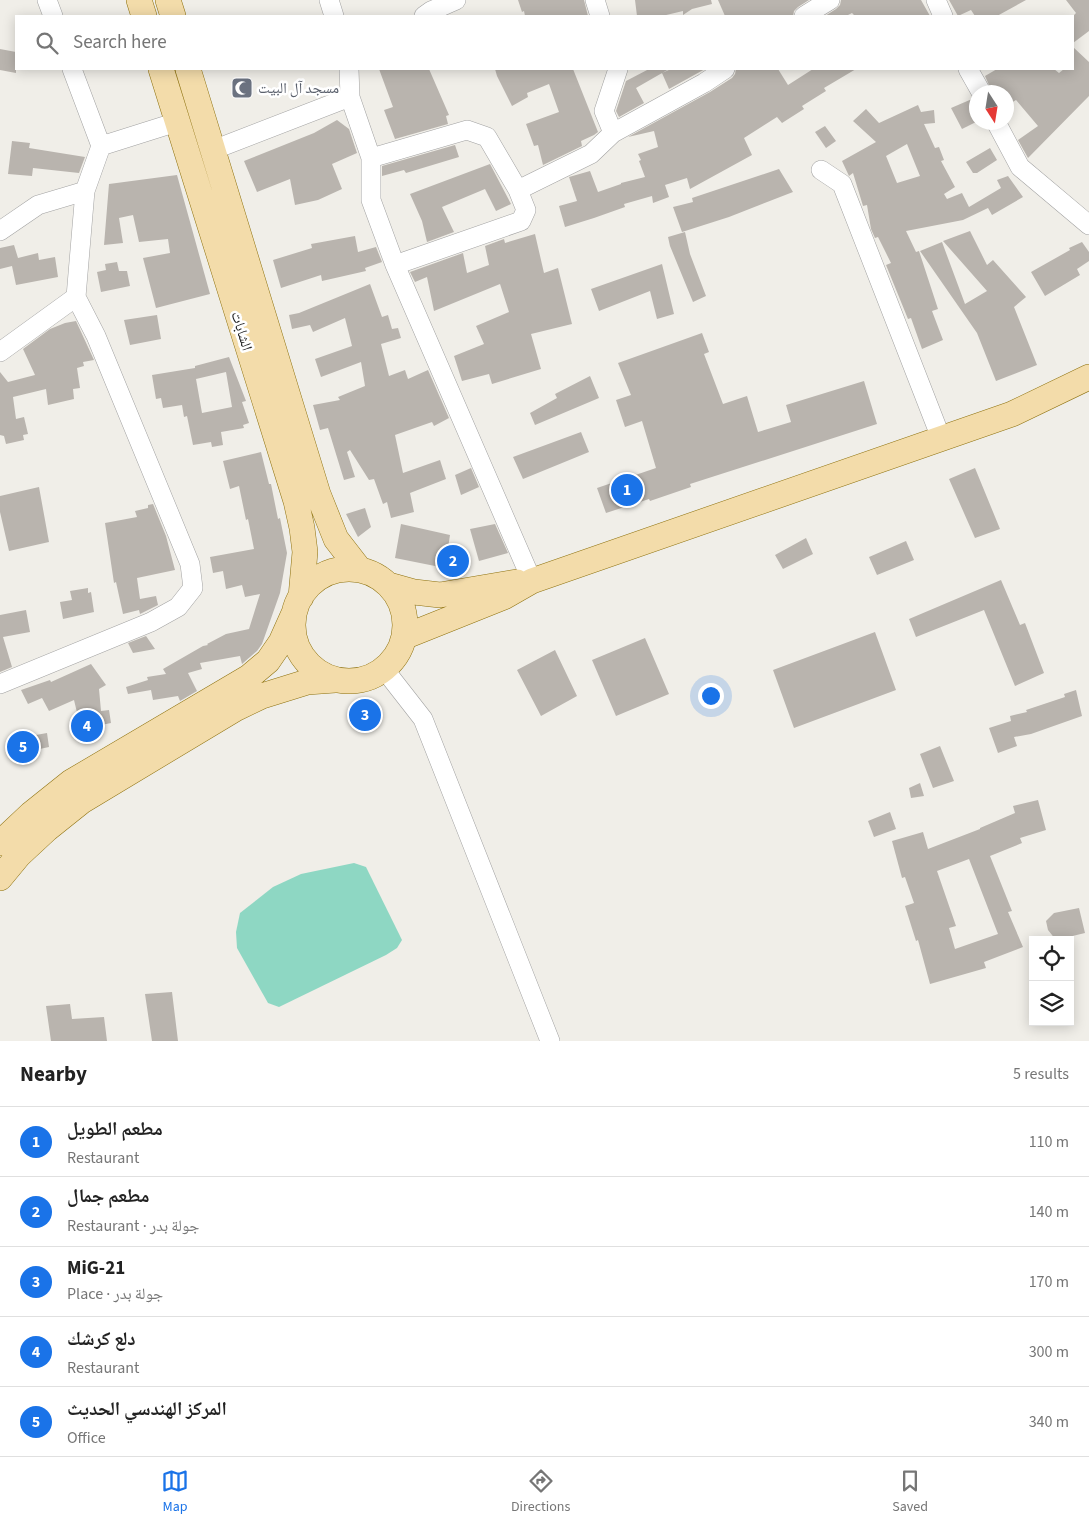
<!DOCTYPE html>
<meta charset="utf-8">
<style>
body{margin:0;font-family:"Source Sans 3","Noto Naskh Arabic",sans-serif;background:#f2f2f2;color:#222}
.controls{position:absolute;right:15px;bottom:15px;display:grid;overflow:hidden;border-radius:0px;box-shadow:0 2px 12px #0003}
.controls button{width:45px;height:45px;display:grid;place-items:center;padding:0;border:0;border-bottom:1px solid #e0e0e0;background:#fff;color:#222;font:25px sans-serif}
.compass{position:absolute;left:969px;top:85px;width:45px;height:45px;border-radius:50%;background:#fff;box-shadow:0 2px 12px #0003;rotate:168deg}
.you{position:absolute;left:710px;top:695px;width:18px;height:18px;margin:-12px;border:4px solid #fff;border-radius:50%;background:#1a73e8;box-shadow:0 0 0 8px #1a73e833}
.badge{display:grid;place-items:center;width:32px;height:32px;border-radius:50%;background:#1a73e8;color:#fff;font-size:16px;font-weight:700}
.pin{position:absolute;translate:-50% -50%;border:2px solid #fff;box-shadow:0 1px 5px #0006}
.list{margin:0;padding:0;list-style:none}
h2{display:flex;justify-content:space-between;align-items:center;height:65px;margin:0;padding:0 20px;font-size:21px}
h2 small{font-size:16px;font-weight:400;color:#767676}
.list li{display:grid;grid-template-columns:32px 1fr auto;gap:15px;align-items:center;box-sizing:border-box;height:70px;padding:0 20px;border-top:1px solid #e0e0e0}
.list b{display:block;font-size:19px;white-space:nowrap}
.list p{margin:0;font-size:16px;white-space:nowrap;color:#767676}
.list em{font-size:16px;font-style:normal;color:#767676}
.icon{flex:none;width:28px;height:28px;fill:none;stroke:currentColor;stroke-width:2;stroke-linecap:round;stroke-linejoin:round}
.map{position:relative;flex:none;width:1089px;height:1041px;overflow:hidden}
.search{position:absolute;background:#fff;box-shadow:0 2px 12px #0003;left:15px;right:15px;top:15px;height:55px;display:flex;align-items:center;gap:12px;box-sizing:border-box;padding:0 18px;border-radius:0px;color:#767676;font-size:19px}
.sheet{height:415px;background:#fff}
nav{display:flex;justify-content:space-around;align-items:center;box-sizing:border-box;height:70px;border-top:1px solid #e0e0e0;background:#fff;font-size:14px;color:#767676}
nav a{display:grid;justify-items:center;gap:2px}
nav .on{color:#1a73e8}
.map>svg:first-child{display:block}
</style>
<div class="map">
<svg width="1089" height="1041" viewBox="0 0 1089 1041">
<rect width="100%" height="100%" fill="#f0eee8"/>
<path fill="#8ed7c3" d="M354,863L366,867L402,940L397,948L386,955L279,1007L268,1003L237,948L236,932L240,913L273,887L301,874Z"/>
<path fill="#b9b4ae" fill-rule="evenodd" d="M518,0H584L588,16H525L524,11L522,12Z
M635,0H711L712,4L692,9L683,15V11L662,16H637Z
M718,0H809L798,7L794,11L793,16H725Z
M841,0H921L930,16H855L852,13L846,16H825L836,9L840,5Z
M949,0H1026L997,16H975L971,10L958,16Z
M1066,0H1089V31L1073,43V16L1076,13Z
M1073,47L1089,62V96L1028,158L1018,140L1038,126L1016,100L1006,106V92H992L985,76L997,69H1054L1059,73L1064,69H1073Z
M0,49L16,52V73L0,70Z
M379,69H429L449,115L446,116L448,124L395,139L384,110L393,107Z
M495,69H573L598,132L594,135L581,141L582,146L543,165L538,145L534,146L526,124L559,112L549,84L527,93L528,97L512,106L497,76Z
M649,69H669L636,88L644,103L619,117L616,111L626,81Z
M671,69H705L669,89L662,73Z
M736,69H778L788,85L813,69H856L824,88L826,91L802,106L804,109L782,123L777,117L744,138L752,155L690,189L687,178L665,185L669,197L653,203L652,196L624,204L625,207L594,218L565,227L559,206L577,201L569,177L590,171L598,192L621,184V183L645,177L639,161L641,160L638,154L658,147L654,131L628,137L710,92L732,78L735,74Z
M972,99L976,102V122L962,129L951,108Z
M918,105L921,112L934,110L935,123L924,124L935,148L939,147L944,160L941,161L955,187L944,194L947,199L962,193L969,207L1001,188L997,180L1008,176L1023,197L992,215L988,208L963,220L906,231L916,252L919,251L938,309L932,311L943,340L922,349L911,318L908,319L886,265L891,263L878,237L875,238L871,229L867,205L863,206L853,173L849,176L842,161L876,142L853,121L866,109L879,123ZM907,144L920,176L897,183L886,156Z
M337,120L349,129L357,153L332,164L342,189L318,200L295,205L290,179L257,192L244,161L314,133Z
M825,126L836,141L826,148L815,132Z
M12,141L30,143L29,148L85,157L79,173L33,168L32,176L8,174Z
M455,145L459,157L406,173L404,170L382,176V166Z
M990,148L997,160L977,173H973L966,162Z
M490,164L511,204L496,211L485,189L442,207L454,232L427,242L422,221L410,194Z
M779,169L793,192L729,217L682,232L673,207L693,202L692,198Z
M177,175L210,294L156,308L143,258L170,253L168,239L139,242L133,215L119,218L123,243L104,245L109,184Z
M970,231L987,265L993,260L1026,297L1014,307L1037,365L996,381L977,333L920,251L942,242L965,304L987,291L943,241Z
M685,232L690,254L706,296L693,302L670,246L668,237Z
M535,234L544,273L558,268L572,324L531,334L541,369L492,384L489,374L462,381L454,356L484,344L476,326L509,312L500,284L434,311L427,277L415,282L410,272L463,253L467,273L489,265L485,246L504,239L505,243Z
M355,236L358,252L376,247L382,262L365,268L366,271L322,281L321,275L281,288L273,260L312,248L311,244Z
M1082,242L1089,252V261L1077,269L1080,275L1045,296L1031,272L1070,250L1069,248Z
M14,245L18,258L38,253L39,260L55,257L58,277L16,285L12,266L0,269V248Z
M117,262L119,271H127L130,286L101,292L97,272L106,270L105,264Z
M662,264L674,314L657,319L650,291L599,311L591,289Z
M370,284L382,317L388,315L392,329L398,328L401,338L381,344L389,376L405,370L408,379L428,370L449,418L434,426L432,422L395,435L403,473L440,460L446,479L410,493L414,512L391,518L387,502L383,504L374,479L369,480L350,450L347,452L355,477L344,480L328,428L320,430L313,405L340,400L338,397L365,386L361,362L321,377L315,359L352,346L345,318L313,332L310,325L292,329L289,315L299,313Z
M157,315L161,339L130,345L124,320Z
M76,321L94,360L83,362L84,366L77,368L80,388L73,389L74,399L48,405L46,389L13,397L16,419L24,417L28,434L23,435L24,440L6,444L4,436L0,435V372L8,382L35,375L23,349L50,329L65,323Z
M702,333L709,352L704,354L723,404L747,396L758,432L791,422L786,405L864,381L877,424L690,484L691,487L650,501L649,499L606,513L597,488L656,468L642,421L625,427L616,400L631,395L618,363Z
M229,357L246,401L242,402L249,423L243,425L244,428L221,432L223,445L212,447L211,442L193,445L187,416L184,417L182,405L163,408L161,398L156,399L152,375L195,368V366ZM226,372L232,407L202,413L196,379Z
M590,376L599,398L535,425L530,413L557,398L555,394Z
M581,432L589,452L523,479L513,457Z
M261,452L269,484H271L278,519L280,518L287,553L280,593L262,644L257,651L242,664L240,656L200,663L202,669L188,673L197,691L180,701L178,696L153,700L151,690L128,694L126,687L148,680L147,677L166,674L163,669L203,646L208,645L207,644L226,634L249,629L260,594L245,597L242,585L226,589L223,571L213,573L210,557L254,549L248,519L246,520L239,486L230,489L223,461Z
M471,468L479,487L461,495L455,475Z
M975,468L1000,529L975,538L949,479Z
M39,487L49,542L9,551L0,512V496Z
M153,504L166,536L175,570L137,578L140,599L156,596L158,605L140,614L139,610L123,614L116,582L114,583L105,523L137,517L135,511L148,508V505Z
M365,508L371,527L358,537L346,514Z
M401,524L450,535L445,568L395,558Z
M495,524L508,553L479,561L470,529Z
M806,538L813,554L783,569L775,555Z
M906,541L914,560L877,575L869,557Z
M1001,580L1020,625L1025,623L1044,673L1015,686L984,610L916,637L909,619Z
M88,588V593L91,592L94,612L63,619L60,602L72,600L70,591Z
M26,610L30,632L3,637L12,667L0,672V615Z
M875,632L896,690L794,728L773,670Z
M146,636L155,649L133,653L128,643Z
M645,638L669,694L616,716L592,660Z
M555,650L577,696L541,716L517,670Z
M91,664L106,685L99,689L101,711L109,710L111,723L81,729L74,700L49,711L42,698L28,704L21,690L50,680L51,682Z
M1076,690L1082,716L1031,734L1014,737L1017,746L998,753L989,728L1011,721L1010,716L1027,712L1026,710L1065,697L1064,694Z
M47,733L49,747L21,753L19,738Z
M940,746L954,781L933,788L920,754Z
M920,783L924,796L911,798L909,788Z
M1038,800L1046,830L1020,838L1022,843L990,856L1012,911L1008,912L1023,947L984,962L986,968L930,984L918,940L916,941L905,906L914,903L905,877L902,878L892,841L923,832L928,849L980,829V828L1015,813L1013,806ZM969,859L998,934L955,949L949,928L956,926L937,871Z
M890,812L896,829L874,837L868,821Z
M1079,908L1085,933L1056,940L1048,930L1046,921L1054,913Z
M172,992L178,1041H152L145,994Z
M70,1004L72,1019L104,1017L107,1041H51L46,1006Z"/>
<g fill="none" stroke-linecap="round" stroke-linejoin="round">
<g stroke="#a2a2a2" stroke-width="20">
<path id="minor" d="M47,0L53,16
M329,0L334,16
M595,0L600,16
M936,0L943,16
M424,16L431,11L456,0
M804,16L830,0
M72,69L101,146L177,122
M349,69L350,97L371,158V200L395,265L532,581
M968,69L981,92
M996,122L1020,167L1089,225
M613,133L604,111L618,69
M213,150L350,97
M371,158L467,130L487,137L518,190L526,210L521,221L395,265
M821,170L842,184L941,438
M518,190L591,154L613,133L704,83L725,69
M0,231L38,205L85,191
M0,352L76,297
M384,669L423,719L550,1041
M0,684L151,622L178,607L193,588L190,564L96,336L76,297L85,191L101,146"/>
</g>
<g stroke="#8e720f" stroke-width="26">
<path id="major" d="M139,0L144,16
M168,0L173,16
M161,69L296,501L302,528L305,552L301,597
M188,69L318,494L336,539L360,570
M293 625a56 56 0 1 1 112 0a56 56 0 1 1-112 0Z
M389,585L414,592L440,595L517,582
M404,637L504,597L532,581L1012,414L1089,377
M0,843L31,814L71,782L249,677L268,661L281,642L294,613
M0,878L19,855L47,829L82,801L235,709L262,696L307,682L335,680"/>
</g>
<use href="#minor" stroke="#fff" stroke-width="19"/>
<use href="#major" stroke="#f3dcaa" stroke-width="25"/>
</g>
<defs>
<g id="mosque-square" transform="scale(1.125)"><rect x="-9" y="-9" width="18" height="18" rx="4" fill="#6b7280" stroke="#fff"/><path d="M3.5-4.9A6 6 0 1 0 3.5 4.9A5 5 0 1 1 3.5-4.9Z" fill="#fff"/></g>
</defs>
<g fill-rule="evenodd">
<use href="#mosque-square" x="242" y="88"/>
</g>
<g text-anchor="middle" stroke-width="5" stroke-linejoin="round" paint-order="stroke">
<g font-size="15" fill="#5b616d" stroke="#fff" text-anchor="start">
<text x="258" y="93">مسجد آل البيت</text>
</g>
<g font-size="15" fill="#212121" stroke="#fff">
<text transform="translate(242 331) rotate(73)" y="5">الشابات</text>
</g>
</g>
</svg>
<div class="controls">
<button><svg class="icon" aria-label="locate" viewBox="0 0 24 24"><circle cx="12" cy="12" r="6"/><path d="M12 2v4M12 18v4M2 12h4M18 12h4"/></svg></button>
<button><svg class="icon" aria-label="layers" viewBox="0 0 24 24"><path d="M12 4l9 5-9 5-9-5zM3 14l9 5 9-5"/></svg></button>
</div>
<svg class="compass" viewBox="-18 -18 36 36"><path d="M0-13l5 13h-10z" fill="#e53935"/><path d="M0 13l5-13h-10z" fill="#767676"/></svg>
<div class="you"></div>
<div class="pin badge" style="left:627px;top:490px">1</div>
<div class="pin badge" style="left:453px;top:561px">2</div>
<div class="pin badge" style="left:365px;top:715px">3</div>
<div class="pin badge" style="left:87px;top:726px">4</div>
<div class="pin badge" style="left:23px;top:747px">5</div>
<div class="search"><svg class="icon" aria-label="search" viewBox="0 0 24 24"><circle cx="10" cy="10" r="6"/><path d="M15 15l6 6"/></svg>Search here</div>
</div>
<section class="sheet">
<h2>Nearby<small>5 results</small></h2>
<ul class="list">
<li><span class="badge">1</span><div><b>مطعم الطويل</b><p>Restaurant</p></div><em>110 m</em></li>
<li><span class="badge">2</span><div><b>مطعم جمال</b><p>Restaurant · جولة بدر</p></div><em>140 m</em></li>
<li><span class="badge">3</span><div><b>MiG-21</b><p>Place · جولة بدر</p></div><em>170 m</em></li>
<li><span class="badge">4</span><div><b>دلع كرشك</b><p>Restaurant</p></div><em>300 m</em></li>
<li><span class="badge">5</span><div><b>المركز الهندسي الحديث</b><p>Office</p></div><em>340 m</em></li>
</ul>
</section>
<nav>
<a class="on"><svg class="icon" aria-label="map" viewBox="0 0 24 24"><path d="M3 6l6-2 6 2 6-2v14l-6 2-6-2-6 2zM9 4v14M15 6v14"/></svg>Map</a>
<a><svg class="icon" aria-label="directions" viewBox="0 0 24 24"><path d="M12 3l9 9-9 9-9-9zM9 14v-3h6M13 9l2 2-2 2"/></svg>Directions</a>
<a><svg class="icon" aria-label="saved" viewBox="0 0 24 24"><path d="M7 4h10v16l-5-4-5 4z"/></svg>Saved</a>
</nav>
